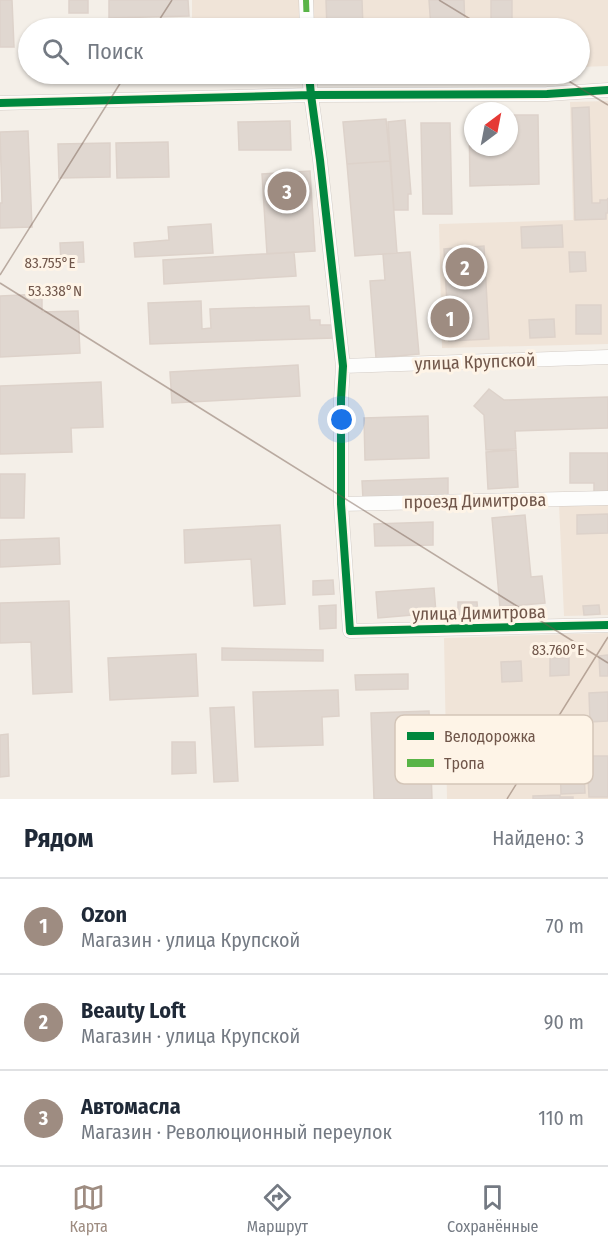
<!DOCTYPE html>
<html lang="ru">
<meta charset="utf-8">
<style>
body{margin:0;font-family:"Fira Sans Condensed",sans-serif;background:#f2f2f3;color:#1f2937}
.compass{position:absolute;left:464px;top:102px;width:54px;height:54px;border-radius:50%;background:#fff;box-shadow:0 2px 4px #0004;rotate:32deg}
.you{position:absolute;left:342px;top:420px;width:21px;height:21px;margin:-15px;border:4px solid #fff;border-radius:50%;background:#1a73e8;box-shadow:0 0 0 9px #1a73e833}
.badge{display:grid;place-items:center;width:39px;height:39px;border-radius:50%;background:#9e8c81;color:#fff;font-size:20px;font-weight:700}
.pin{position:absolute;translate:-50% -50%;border:3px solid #fff;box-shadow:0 2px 6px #0006}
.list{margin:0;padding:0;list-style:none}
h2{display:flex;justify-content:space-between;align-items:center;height:78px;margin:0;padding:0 24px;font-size:26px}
h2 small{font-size:20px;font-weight:400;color:#747a83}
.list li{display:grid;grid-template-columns:39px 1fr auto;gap:18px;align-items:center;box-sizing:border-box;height:96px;padding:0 24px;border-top:2px solid #e0e1e3}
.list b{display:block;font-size:22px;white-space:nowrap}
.list p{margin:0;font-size:20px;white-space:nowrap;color:#747a83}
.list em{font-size:20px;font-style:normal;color:#747a83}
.icon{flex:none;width:33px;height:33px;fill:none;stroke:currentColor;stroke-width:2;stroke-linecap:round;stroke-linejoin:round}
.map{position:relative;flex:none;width:608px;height:799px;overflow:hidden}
.search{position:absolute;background:#fff;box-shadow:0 2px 4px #0004;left:18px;right:18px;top:18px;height:66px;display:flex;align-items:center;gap:15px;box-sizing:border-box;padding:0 21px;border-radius:33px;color:#747a83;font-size:22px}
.sheet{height:366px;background:#fff}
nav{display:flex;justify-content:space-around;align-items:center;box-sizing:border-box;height:84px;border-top:2px solid #e0e1e3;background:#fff;font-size:16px;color:#747a83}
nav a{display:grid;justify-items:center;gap:3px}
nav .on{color:#9e8c81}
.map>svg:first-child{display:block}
</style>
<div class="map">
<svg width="608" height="799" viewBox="0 0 608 799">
<rect width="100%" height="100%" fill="#f4efe8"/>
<path fill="#f0e4d8" d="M192,0H608V66L580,67V28H192Z
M192,74H428L192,84Z
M608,101V344L442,348L439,224L573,220L570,102Z
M608,503V615L564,616L559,504Z
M608,633V799H447L444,638Z"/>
<path fill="#e0d7d0" stroke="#ddd2ca" stroke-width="1.5" d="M0,0H12L14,47H0Z
M69,0H88V13H69Z
M109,0H188L189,16L109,18Z
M326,0H362L363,28H327Z
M429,0H464L465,28H431Z
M491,0H512V23L491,24Z
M68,19L69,28H43L42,21Z
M107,74H122V80H107Z
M151,74H176V77H151Z
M201,74H239V75L202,78Z
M245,74H289V76L245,78Z
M589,107L592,203H600V200H607L608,198V213H606V219L575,220L572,108Z
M509,115H538L539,184L470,186L469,116H473V147H509Z
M386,119L390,161L347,164L343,122Z
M405,120L411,194H408V210H394L388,122Z
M290,121L291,150H239L238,122Z
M421,123H450L452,214H423Z
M28,131L32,227L0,228V203H2L0,132Z
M168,142L169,177L117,178L116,143Z
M110,143V177L59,178L58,144Z
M390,161L397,253L355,256L347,164Z
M310,171L315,251L267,254L262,174Z
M211,224L213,253L135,257L134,243L169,240L168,227Z
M562,225L563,247L522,248L521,227Z
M83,242L84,262L61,263L60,243Z
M484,246L489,339L449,341L444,249Z
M294,252L296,276L164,284L163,260Z
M410,252L419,354L376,358L370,281L385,280L383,254Z
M569,252H585L586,271L570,272Z
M42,294V312L78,311L80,353L0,357V296Z
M201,301L202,329L211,328L210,309L309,306L310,320H320V325H334V338L150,344L148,303Z
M576,305H601V334H576Z
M554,319L555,337L530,338L529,320Z
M298,365L300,396L172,403L170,372Z
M101,382L103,427L71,428L72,452L0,454V386Z
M489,389L504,400L608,397V428L515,431L516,449L486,450L484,415L474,406Z
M428,416L429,458L365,460L364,418Z
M516,450L518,487L488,489L486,452Z
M570,453H608V493H594V483H570Z
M0,474H25L24,518H0Z
M448,478V495L363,499L362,481Z
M608,514V533L577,534V515Z
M525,515L531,577L542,576L545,603L500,607L492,518Z
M433,522V545L375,546L374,524Z
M280,525L285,604L254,606L251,559L185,563L184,530Z
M59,538L60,564L0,567V540Z
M333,580L334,594L313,595V581Z
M434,588L436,613L378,618L376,592Z
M69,601L72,692L33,694L31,642L0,643V603Z
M458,602H477L478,614L458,615Z
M336,605V628L320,629L319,606Z
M599,605L600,614L584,615L583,606Z
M222,648L323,650V661L222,660Z
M196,654L198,696L110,700L108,658Z
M608,655V676H600L599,656Z
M550,658H569V675L550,676Z
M521,661L522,681L502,682L501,662Z
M408,674V689L356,690L355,675Z
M338,690L339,716L322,717L323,745L255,747L253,692Z
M608,692V721L590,722L589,693Z
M234,707L238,781L214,782L210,708Z
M429,711L432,799H374L371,713Z
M582,725L585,793L561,794L559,726Z
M8,734L9,776L0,777V735Z
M172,742H195L196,773L172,774Z
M587,756H608V797H589Z
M560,795V797H573V799H533V796Z"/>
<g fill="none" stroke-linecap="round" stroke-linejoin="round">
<g stroke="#d3ccc6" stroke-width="15">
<path id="minor" d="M306,0L307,28
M309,74L311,95L320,160L343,366L341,399V504L350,631L608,625
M0,103L311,95L547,94L608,90
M343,366L608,357
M341,504L608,498"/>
</g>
<use href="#minor" stroke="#fdfdfc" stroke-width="14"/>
<path stroke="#59b447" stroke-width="6" stroke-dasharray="12 6" stroke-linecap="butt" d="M306,0L307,28"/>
<g stroke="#fef4e7" stroke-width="11">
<path id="cycleway" d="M309,74L311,95L320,160L343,366L341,399V504L350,631L608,625
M0,103L311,95L547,94L608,90"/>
</g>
<use href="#cycleway" stroke="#00873e" stroke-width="8"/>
</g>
<path fill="none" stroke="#70564a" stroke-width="1.5" stroke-opacity="0.45" d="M439,0L485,28M154,28L172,0M557,74L608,105M0,275L126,74M0,283L608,663M507,799L608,637"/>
<g text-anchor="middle" stroke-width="6" stroke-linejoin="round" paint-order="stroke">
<g font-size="18" fill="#70564a" stroke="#fef4e7">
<text transform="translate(475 362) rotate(-2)" y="6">улица Крупской</text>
<text transform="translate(475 501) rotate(-1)" y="6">проезд Димитрова</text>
<text transform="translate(479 613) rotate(-1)" y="6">улица Димитрова</text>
</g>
</g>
<rect x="395" y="715" width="198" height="69" rx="9" fill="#fef4e7" stroke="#d3c5b8" stroke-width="1.5"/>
<rect x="407" y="732" width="27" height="8" fill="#00873e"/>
<rect x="407" y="759" width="27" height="8" fill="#59b447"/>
<g font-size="16" fill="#70564a">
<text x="444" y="742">Велодорожка</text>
<text x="444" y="769">Тропа</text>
</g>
<g font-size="15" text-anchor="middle" fill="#70564a" stroke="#fef4e7" stroke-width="6" stroke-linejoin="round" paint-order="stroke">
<text x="50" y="268">83.755°E</text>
<text x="55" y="296">53.338°N</text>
<text x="558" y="655">83.760°E</text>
</g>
</svg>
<svg class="compass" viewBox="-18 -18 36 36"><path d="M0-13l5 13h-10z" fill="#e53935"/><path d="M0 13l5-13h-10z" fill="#747a83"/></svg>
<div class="you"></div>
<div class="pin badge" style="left:450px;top:318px">1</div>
<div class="pin badge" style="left:465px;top:267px">2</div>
<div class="pin badge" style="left:287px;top:191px">3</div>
<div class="search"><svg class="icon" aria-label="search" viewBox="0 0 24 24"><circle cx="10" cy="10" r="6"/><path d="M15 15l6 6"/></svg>Поиск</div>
</div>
<section class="sheet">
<h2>Рядом<small>Найдено: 3</small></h2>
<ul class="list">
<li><span class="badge">1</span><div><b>Ozon</b><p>Магазин · улица Крупской</p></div><em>70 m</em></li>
<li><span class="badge">2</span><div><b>Beauty Loft</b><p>Магазин · улица Крупской</p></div><em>90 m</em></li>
<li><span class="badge">3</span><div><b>Автомасла</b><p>Магазин · Революционный переулок</p></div><em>110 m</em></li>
</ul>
</section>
<nav>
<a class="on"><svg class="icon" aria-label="map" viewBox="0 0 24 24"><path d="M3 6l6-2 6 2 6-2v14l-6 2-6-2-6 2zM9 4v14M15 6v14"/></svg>Карта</a>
<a><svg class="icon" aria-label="directions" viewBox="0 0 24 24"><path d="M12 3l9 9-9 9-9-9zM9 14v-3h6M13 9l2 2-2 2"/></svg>Маршрут</a>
<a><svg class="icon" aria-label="saved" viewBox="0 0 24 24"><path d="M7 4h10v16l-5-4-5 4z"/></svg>Сохранённые</a>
</nav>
